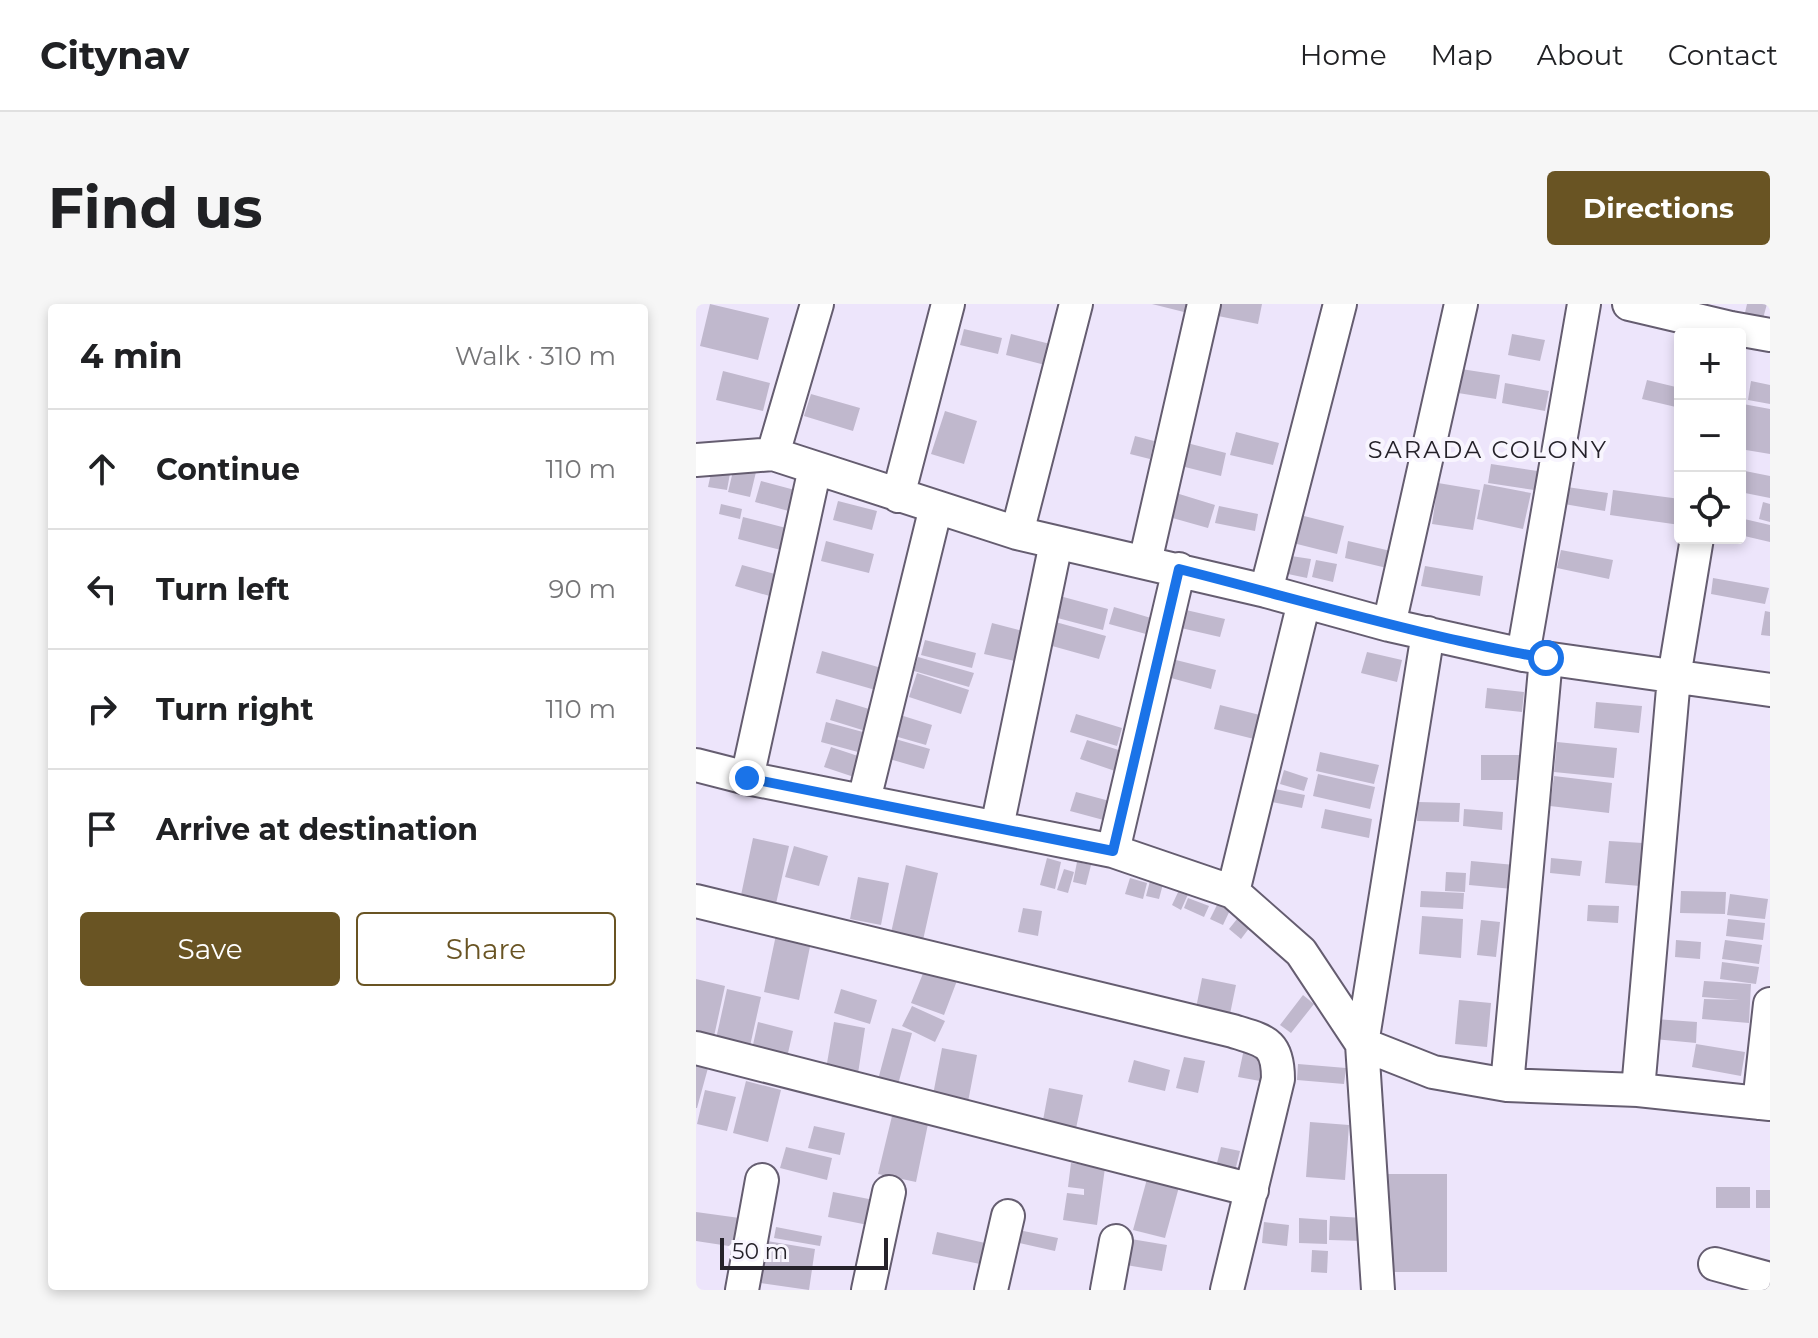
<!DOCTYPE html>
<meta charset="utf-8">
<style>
body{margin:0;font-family:Montserrat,sans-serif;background:#f6f6f6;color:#202124}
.controls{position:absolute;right:24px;top:24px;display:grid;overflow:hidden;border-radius:8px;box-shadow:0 4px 12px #0003}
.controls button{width:72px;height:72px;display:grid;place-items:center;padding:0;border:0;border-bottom:2px solid #e0e0e0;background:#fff;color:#202124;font:40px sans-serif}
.scale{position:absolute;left:24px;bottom:20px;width:168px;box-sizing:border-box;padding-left:8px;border:4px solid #25222a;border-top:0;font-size:22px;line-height:28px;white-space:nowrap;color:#25222a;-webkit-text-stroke:6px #f8f5fe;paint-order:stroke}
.stop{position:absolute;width:24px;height:24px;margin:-18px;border:6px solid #1a73e8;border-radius:50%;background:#fff}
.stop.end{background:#1a73e8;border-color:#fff;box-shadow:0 2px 8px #0008}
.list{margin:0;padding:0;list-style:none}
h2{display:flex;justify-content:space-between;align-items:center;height:104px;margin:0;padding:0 32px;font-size:34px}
h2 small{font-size:26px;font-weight:400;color:#757577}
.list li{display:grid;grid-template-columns:52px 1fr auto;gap:24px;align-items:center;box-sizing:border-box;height:120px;padding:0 32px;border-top:2px solid #e0e0e0}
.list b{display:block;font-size:30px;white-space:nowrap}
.list em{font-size:26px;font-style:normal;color:#757577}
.actions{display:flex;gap:16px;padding:24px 32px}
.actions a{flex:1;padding:18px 0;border:2px solid #695423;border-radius:8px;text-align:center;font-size:28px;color:#695423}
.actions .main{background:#695423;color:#fff}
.icon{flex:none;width:44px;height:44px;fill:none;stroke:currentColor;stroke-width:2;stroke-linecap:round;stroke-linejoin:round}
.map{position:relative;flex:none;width:1074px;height:986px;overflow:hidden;border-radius:8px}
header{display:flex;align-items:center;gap:48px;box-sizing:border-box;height:112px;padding:0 40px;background:#fff;border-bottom:2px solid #e0e0e0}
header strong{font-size:38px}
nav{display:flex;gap:44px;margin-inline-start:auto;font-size:28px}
.intro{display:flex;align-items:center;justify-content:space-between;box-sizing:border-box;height:192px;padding:0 48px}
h1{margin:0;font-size:56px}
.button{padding:20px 36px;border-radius:8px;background:#695423;color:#fff;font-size:28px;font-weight:700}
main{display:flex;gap:48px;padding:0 48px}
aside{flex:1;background:#fff;border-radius:8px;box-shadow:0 4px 12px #0003}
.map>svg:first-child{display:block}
</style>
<header>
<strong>Citynav</strong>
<nav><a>Home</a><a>Map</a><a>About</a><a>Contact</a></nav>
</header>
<div class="intro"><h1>Find us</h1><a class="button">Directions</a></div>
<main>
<aside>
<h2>4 min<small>Walk · 310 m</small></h2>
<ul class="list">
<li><svg class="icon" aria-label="ahead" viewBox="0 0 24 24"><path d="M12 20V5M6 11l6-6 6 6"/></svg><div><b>Continue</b></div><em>110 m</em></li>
<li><svg class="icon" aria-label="left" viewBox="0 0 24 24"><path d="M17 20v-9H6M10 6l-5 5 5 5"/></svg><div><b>Turn left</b></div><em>90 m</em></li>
<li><svg class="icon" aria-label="right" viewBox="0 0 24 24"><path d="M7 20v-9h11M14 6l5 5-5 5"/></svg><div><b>Turn right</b></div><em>110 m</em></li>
<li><svg class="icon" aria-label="arrive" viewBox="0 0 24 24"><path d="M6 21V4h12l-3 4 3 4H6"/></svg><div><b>Arrive at destination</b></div></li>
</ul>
<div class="actions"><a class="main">Save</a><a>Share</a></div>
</aside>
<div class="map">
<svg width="1074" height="986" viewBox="0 0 1074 986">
<rect width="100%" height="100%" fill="#ede5fb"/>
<path fill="#c0b8cd" d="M14,0L73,14L62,56L4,42Z
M456,0H503L500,11Z
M520,0H566L562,20L517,11Z
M1051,0H1071L1066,18L1048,13Z
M268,25L306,34L302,50L264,41Z
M315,30L358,41L353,62L310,51Z
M816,30L849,36L844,57L812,51Z
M765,65L804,71L800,95L762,89Z
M27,67L74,79L67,107L20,96Z
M951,76L984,84V104L946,95Z
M1055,77L1074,81V100L1052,96Z
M809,79L853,87L849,107L806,99Z
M115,90L164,104L157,127L108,112Z
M1047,100L1074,105V150L1044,145V118Z
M249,107L281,117L268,160L235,150Z
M540,128L583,139L577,161L534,151Z
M439,132L458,137L454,155L434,150Z
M491,139L530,149L525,172L485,162Z
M17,160L35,164L31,186L12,183Z
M795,160L848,168L845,187L792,179Z
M38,163L60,168L54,193L32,188Z
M1044,166L1074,172V194L1044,188Z
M65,177L110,189L104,210L59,198Z
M742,179L784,186L777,226L736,220Z
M788,180L835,189L827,225L781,215Z
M871,183L912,189L909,207L868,200Z
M917,186L984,195V221L914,211Z
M480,189L519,201L512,224L473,213Z
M142,197L181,207L176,226L137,216Z
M1067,198L1074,200V218L1063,215Z
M25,200L46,205L44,215L23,210Z
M523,202L562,210L559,227L519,219Z
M604,211L648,222L641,250L597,239Z
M47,213L94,225L89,247L42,235Z
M1044,214L1074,221V238L1044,231Z
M130,237L178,250L173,269L125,257Z
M652,237L699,248L695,265L649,254Z
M865,246L917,256L913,275L861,264Z
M595,252L615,255L611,274L592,270Z
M620,256L641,260L637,278L616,273Z
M46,261L90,273L84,295L39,282Z
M729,262L787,272L784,292L725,282Z
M1017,274L1073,284L1069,300L1015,290Z
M360,291L412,305L407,326L354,312Z
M418,303L455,314L450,330L413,320Z
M490,306L529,315L524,333L485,324Z
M1069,307L1074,308V332L1065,331Z
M356,317L410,332L403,355L349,340Z
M296,319L331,328L323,358L288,350Z
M229,336L280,349L276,364L225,351Z
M126,347L189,365L183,387L120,369Z
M671,348L706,356L701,378L665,369Z
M222,353L278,369L273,383L218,367Z
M480,356L520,366L515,385L475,374Z
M221,369L273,386L265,410L213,393Z
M791,384L828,388L826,408L789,404Z
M140,395L183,408L176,429L134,416Z
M900,398L946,402L943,429L898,424Z
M524,401L564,411L558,435L518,425Z
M201,410L236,421L230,441L195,431Z
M380,410L426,424L421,442L374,428Z
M130,418L178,431L173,451L125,438Z
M189,432L234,445L228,465L183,452Z
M391,436L429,448L422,468L384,455Z
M861,438L921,444L918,474L858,468Z
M135,443L165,453L158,473L128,463Z
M624,448L683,461L678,480L620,467Z
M785,451H825V476H785Z
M588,466L612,474L608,487L584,480Z
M622,470L679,483L674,505L617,492Z
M858,472L916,479L913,509L854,502Z
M579,485L609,491L606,504L576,498Z
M380,488L421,499L415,518L374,507Z
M722,498L764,499L763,518L721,517Z
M629,505L676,515L673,534L625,524Z
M768,505L807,508L806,526L767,522Z
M57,534L93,542L79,604L44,596Z
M913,537L947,539L944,582L909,579Z
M98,542L132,552L123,582L89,573Z
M351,554L365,558L359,585L344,581Z
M855,554L886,557L884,572L854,569Z
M775,557L819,561L817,585L773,581Z
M381,558L395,561L390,581L377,578Z
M210,561L242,569L225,645L193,638Z
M368,565L378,568L372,589L361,586Z
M750,568L770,569L769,588L749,587Z
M162,573L193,579L185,621L154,615Z
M434,574L451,579L447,595L429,590Z
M454,577L467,580L463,595L450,592Z
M484,584L493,588L485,606L476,601Z
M725,587L768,589L767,605L724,603Z
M985,587L1030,588L1029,610L984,609Z
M1034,590L1072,595L1069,615L1031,611Z
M492,594L513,602L508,613L488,604Z
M523,597L536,602L527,621L514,615Z
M892,601L923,602L922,619L891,617Z
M327,604L346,607L342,632L322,628Z
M545,610L557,619L545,635L533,625Z
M726,612L767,615L765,654L723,650Z
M1032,615L1069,619L1067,636L1030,632Z
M785,616L804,618L800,653L781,651Z
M81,626L116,633L103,696L68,688Z
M980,636L1005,638L1004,655L979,653Z
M1029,636L1066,641L1063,660L1026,655Z
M1026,658L1063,663L1060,680L1024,675Z
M230,662L262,674L248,711L215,699Z
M506,674L540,681L534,710L500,704Z
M0,675L29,682L17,737L0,733Z
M1008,677L1055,680L1053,719L1006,715L1008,695L1044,696L1006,693Z
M31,685L65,693L52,751L18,744Z
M145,685L181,696L174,720L138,709Z
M607,691L618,700L595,729L584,721Z
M763,696L795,699L791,743L759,740Z
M216,702L249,717L239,738L206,722Z
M959,715L1001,718L1000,739L958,735Z
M62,718L97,727L90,758L55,750Z
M138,718L169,724L161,776L129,771Z
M196,724L216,729L200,788L180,783Z
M549,740L571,744L564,777L542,773Z
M1000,740L1049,748L1045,772L996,763Z
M246,744L281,751L271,803L236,796Z
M488,753L509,757L502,789L480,784Z
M438,756L474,766L469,787L432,778Z
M602,760L650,764L648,780L601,776Z
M0,761L12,764L1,804H0Z
M50,777L85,786L72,838L37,829Z
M353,784L387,791L378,834L345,827Z
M9,786L40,793L31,827L1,820Z
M196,812L232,820L220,878L182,870Z
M614,818L653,821L649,876L610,873Z
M118,822L149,829L144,851L112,844Z
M90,843L136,854L131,876L84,864Z
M525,843L544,847L539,867L520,863Z
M375,859L409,864L401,921L367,916L371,889L388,891V885L372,883Z
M690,870H751V968H690Z
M451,875L483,883L469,934L437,926Z
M1020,883H1054V904H1020Z
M1060,886H1074V904H1060Z
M137,888L178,896L172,921L132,913Z
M0,908L51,915L46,944L0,937Z
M634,912L668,914L667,937L633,936Z
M603,914L631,916V940L603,939Z
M568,918L593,921L591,942L566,939Z
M80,923L126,932L124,942L78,934Z
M318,925L362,934L359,947L315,937Z
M241,928L289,939L284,960L236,950Z
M429,934L471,941L466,967L424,960Z
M71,937L119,945L113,986L65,979Z
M616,946L632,947L631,969L615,968Z"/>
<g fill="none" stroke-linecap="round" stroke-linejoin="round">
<g stroke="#655d70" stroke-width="36">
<path id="minor" d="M933,0L1035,24L1074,31
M77,150L121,0
M0,156L77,150L321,229L570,287L693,321L827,351L1074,386
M202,192L252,0
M321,229L380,0
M449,258L508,0
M570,287L644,0
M693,321L765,0
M827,351L888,0
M0,461L51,474L417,547L537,588L605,648L666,740L737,768L811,781L942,786L1074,800
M51,474L119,164
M168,496L240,203
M301,523L360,239
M417,547L483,265
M537,588L608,298
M0,597L537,727C569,737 582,738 582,775L531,986
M0,744L556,886
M811,781L850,354
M942,786L978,373L1001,234
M1063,799L1074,700
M1019,960L1074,975
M46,986L66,876
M172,986L193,888
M295,986L312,912
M411,986L420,937
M682,986L666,740L732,329"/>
</g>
<use href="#minor" stroke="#fff" stroke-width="32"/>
</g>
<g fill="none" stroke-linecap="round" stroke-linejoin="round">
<path stroke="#1a73e8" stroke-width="10" d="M51,474L417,547L483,265C574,288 663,314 755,335C787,342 818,349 850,354"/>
</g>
<g text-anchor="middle" stroke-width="8" stroke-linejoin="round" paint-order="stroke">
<g font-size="24" letter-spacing="2" fill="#25222a" stroke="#f8f5fe">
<text x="792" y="154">SARADA COLONY</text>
</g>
</g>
</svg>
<div class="controls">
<button>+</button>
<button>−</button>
<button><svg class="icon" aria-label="locate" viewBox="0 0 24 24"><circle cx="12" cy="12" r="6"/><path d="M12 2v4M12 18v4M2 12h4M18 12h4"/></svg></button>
</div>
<div class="scale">50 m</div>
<div class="stop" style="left:850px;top:354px"></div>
<div class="stop end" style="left:51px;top:474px"></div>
</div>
</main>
